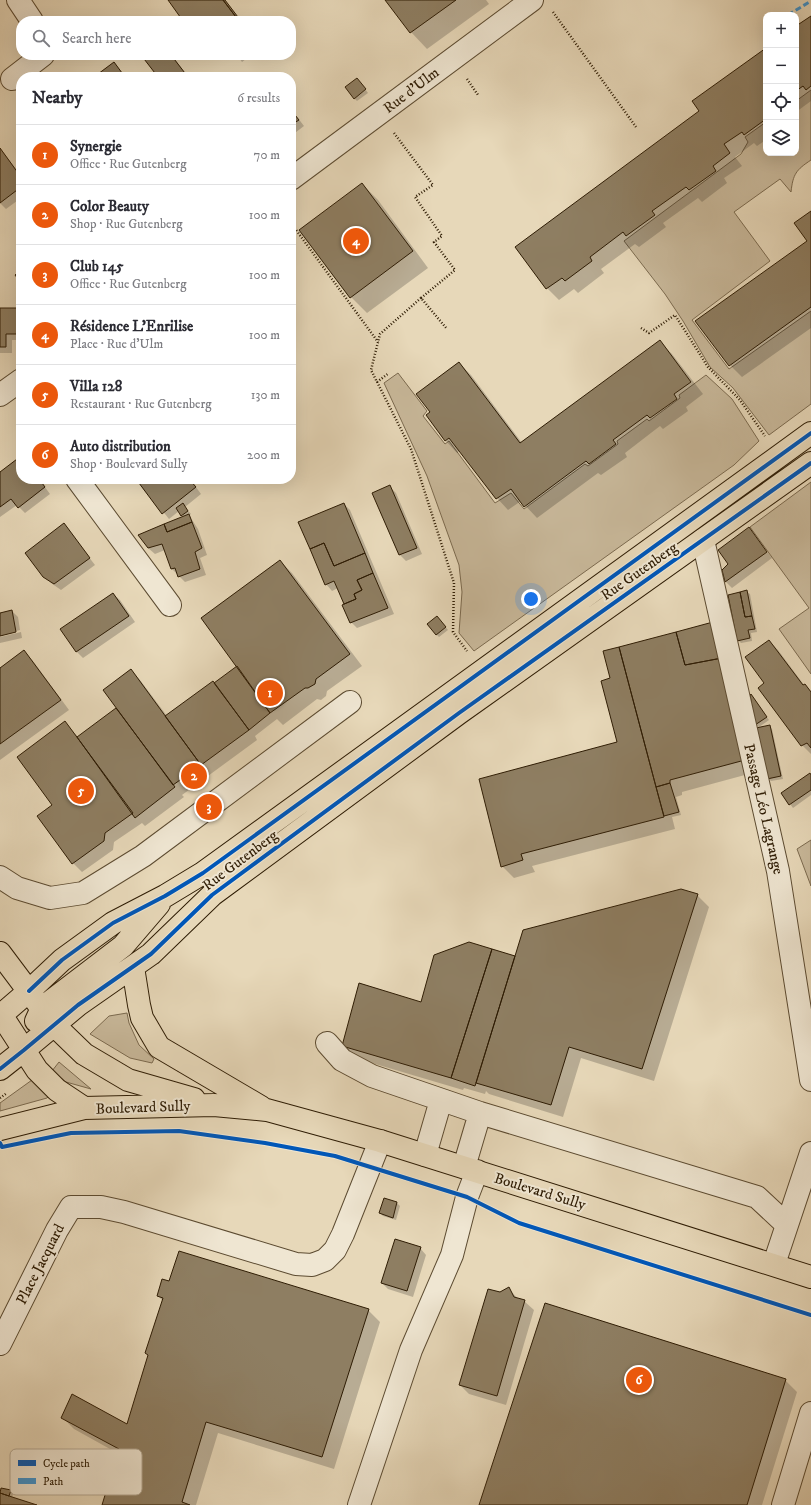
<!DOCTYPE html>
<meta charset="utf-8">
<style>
body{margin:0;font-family:"IM FELL DW Pica",serif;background:#f7f7f7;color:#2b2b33}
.controls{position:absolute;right:12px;top:12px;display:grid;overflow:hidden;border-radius:8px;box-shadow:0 4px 16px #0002}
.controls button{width:36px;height:36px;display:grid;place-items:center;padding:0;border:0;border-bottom:1px solid #e1e1e2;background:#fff;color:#2b2b33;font:20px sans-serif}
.you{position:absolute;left:531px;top:599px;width:14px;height:14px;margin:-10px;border:3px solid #fff;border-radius:50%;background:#1a73e8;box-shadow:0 0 0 6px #1a73e833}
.badge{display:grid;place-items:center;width:26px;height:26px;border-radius:50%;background:#ea580c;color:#fff;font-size:13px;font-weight:700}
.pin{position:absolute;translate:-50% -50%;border:2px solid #fff;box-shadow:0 1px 4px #0006}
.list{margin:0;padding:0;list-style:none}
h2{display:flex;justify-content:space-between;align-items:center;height:52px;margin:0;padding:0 16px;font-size:17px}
h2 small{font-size:13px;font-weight:400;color:#7c7c81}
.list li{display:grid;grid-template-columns:26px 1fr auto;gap:12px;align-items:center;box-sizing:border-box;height:60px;padding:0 16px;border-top:1px solid #e1e1e2}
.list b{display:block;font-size:15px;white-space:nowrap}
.list p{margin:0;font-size:13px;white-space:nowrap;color:#7c7c81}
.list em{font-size:13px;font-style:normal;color:#7c7c81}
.icon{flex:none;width:22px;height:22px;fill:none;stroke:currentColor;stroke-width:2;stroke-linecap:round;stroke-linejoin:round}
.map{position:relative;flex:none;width:811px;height:1505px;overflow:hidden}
.search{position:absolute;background:#fff;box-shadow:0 4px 16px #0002;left:16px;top:16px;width:280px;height:44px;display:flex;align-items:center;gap:10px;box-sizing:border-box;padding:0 14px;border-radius:16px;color:#7c7c81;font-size:15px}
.panel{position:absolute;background:#fff;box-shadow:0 4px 16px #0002;left:16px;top:72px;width:280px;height:412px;border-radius:16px}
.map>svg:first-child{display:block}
</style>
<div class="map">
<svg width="811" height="1505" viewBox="0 0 811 1505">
<rect width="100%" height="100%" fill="#e7d8b9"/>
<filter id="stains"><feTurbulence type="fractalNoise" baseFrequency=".005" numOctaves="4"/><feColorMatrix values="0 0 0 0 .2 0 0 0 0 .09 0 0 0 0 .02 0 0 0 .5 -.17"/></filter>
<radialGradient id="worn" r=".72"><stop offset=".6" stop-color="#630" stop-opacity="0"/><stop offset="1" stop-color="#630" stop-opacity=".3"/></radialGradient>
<path fill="#c8b89a" stroke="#7b6a4f" d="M811,90V160C796,170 793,174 791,192L780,179L734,212L770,261L692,320L729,369L811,311V404L769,435L733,388L710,367L683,321L665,294L624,241L741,154L748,142L745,137L766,122V153H796V101Z
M398,373L427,411L423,416L445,444L449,441L495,503L511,493L524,509L585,464L588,466L618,444L617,441L647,419L649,421L680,398L679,395L706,375L732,399L759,441L734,465L474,651L459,633L462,592L459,565L427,476L384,383Z
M811,482V674L779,629L809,608L750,527Z
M811,840V886L797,849Z
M127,1013L129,1023L139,1045L154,1059L152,1063L130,1058L90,1034L109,1016Z
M59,1062L91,1089L66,1082L52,1071Z
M32,1080L49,1096L47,1098L0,1111V1103Z"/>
<path fill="#0003" d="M386,0H486L489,4L427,49L411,32Z
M811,17V101L796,112V28Z
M766,49V140L757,146L754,143L735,157L742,166L724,178L727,183L702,202L698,198L663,223L666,227L639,247L635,244L601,269L604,273L578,293L574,289L559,300L547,288L701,111Z
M143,55H172L188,77H160Z
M210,55H221L215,59Z
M237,55H251L242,62Z
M360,82L368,93L357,101L354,98Z
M291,109L304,126L291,136Z
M0,148L21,176V198L6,209L0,203Z
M362,184L378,200L428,268L367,313L351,297Z
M811,212V328L742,377L730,365L809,241Z
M0,309H21V340H12V353H0Z
M660,342L672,354L703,394L686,407L688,411L663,429L660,426L625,453L627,457L601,475L598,473L537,518L521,501L508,510L497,498L460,451L457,453L446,441L427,416L431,412L459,363L471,375L522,443Z
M21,458V479H39L50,494L25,513L17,505L0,517V473Z
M137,479H190L201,494L185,507L191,514L189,515L198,529L207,555L200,558L206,575L185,582L172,569L165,550L155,554L148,548L184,517L179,511L169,519Z
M390,487L396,493L422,554L406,561L400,555L374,493Z
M344,504L350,510L394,614L357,628L351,622L338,588L332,591L326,584Z
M64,525L95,565L61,590L51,583L44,576Z
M749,528L772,558L732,588L726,582L723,570L730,564Z
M280,561L292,573L362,666L327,691L326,696L321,700L317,699L283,725L277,719L255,736L257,740L182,795L184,797L145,826L142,823L114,842L113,850L82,872L73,863L53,805L65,722L78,737L118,708L131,671L140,680L167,716L238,667Z
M747,592L750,594L757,632L751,633L752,641L741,643L738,640Z
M113,594L120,600L135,622L83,658L77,652L62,630Z
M12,611L18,617L20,630L0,635V614Z
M440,620L448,630L439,637L436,634Z
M21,632L22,638L0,643V637Z
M677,633L756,772L682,792V795L676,797L681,815L672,817L675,829L532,866L535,872L514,878L502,866L618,743L612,679Z
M769,641L778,650L804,685L811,691V754L802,745L760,688L765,684Z
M24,652L33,661L69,710L0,760V669Z
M751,695L769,720L759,727L756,725Z
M769,726L772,729L783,779L771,781L768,778Z
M811,775V795L793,808L782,793Z
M697,895L709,907L654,1081L581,1058L563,1117L489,1094L486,1091L485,1094L464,1088L463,1090L355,1058L343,1046L421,1003L514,957L516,958Z
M384,1200L397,1203L400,1206L396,1220L383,1216L380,1213Z
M420,1248L426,1255L413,1297L388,1289L382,1283Z
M509,1289L519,1300L524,1301L534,1310L506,1405L469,1394L460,1385L500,1293Z
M158,1296L368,1310L380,1322L334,1469L218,1433L196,1505H103L119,1454L74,1429L62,1417L127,1425L149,1356L163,1301Z
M785,1380L797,1392L762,1505H480Z
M1,1489L10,1491L13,1494L12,1498L34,1505H0V1494L2,1495L0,1493Z"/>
<path fill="#8e7e62" stroke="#2e1c04" d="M168,0H223L239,21H183Z
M223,0H225L241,21H239Z
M385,0H456L410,33Z
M811,16V86L806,90L803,86L796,91V26Z
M766,48V119L744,135L742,132L724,144L730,153L713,166L716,171L689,190L686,187L652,211L655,215L626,236L623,232L590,257L592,261L565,281L562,278L546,289L515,247L699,111L692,101Z
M141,55H171L188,77H158Z
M235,55H245L239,59Z
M114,62L125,77H94Z
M357,78L366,89L354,99L345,87Z
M291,110L299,120L291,125Z
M0,148L21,177V187L0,203Z
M362,183L413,251L350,298L299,230Z
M811,211V307L729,366L695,321L807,241L794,223Z
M21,270V283L15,275Z
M0,308H21V334H6V347H0Z
M660,340L691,382L674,394L677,399L650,418L647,415L613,440L616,444L589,464L586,461L524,507L511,489L496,499L449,438L445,441L426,415L430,412L416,394L459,362L520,443Z
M21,456V479H39L45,487L18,508L11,499L0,507V472Z
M136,479H189L196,487L162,514Z
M390,485L417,548L399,555L372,493Z
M183,503L188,511L181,516L176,508Z
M344,503L365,553L334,566L324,543L310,549L298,522Z
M189,514L192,522L167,532L164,524Z
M192,522L202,548L195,552L200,569L178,577L175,568L171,569L162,544L148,548L138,535L164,524L167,532Z
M64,523L90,558L54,584L43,577L25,553Z
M749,527L767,552L725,582L722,570L728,564L718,550Z
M324,543L334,566L365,553L373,573L357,580L362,590L354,594L356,599L344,604L334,581L325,585L310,549Z
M280,560L350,654L316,679L315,684L308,688H305L270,713L201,618Z
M373,573L388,608L350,623L342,605L356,599L354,594L362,590L357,580Z
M747,590L752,616L745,617L740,592Z
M740,592L745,617L752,616L755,629L748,630L750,638L737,641L728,595Z
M113,593L129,616L76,652L60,629Z
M12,610L16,632L0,636V613Z
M437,616L446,627L436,635L427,624Z
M713,622L722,658L685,665L676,632Z
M676,632L685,665L722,658L745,760L670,780V783L656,787L619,647Z
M769,640L803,685L805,684L811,692V748L807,743L801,746L758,688L764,683L745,657Z
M619,647L664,817L521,854L523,860L501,867L479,779L617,742L601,681L610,678L603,651Z
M24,650L61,700L0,744V668Z
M237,666L270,713L249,730L214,683Z
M131,669L201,765L173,785L103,690Z
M213,681L249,730L201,765L165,716Z
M751,694L767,717L755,725L750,695Z
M116,708L175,787L135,818L77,737Z
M65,721L133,813L105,833L104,841L72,864L37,816L52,805L17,757Z
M770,725L781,776L767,779L756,728Z
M810,773L811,775V790L789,805L781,793Z
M670,783L679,812L664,816L656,787Z
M681,889L698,894L642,1069L569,1047L551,1105L476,1083L523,930Z
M469,942L492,949L451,1078L342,1046L359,983L421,1002L434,955Z
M492,949L515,956L475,1086L451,1078Z
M384,1198L397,1202L393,1218L379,1213Z
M395,1239L421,1247L407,1291L381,1283Z
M179,1251L369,1309L322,1457L206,1422L182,1502L190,1505H102L119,1449L61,1418L72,1394L127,1424L148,1355L145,1353L163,1298L157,1296L162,1279L169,1281Z
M509,1287L514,1297L525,1300L497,1396L459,1385L488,1289L500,1292Z
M545,1303L786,1379L747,1505H479Z
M1,1488L11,1490L9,1496L0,1493Z
M0,1493L9,1496L37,1505H0Z"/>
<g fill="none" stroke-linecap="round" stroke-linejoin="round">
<g stroke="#5c4b31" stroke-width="24">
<path id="minor" d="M18,0L32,21
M12,79L43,55
M291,179L532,0
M0,395L21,380
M77,479L170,605
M703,540L778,871L811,1080
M0,877L17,888L50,898L83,893L143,856L350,702
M327,1043L342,1060L372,1076L480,1113L757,1197L787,1225L774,1264
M425,1155L441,1100
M464,1167L480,1113
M787,1225L811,1153
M0,1344L57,1230L71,1207H101L124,1212L296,1264L312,1265L325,1260L335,1250L343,1234L380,1141
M359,1505L411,1350L452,1255L467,1197L477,1171
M783,1505L811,1413"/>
</g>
<g stroke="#2e1c04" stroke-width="24">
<path id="major" d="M0,953L54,1025L84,1054L128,1080L194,1099
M133,967L139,1005L142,1018L159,1047L261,1107
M0,1013L37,1070L57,1090L84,1108L214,1105L267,1110L380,1141L811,1277
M0,1016L29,991L62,960L113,923L165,896L203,873L811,433
M36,1021L42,1008L123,946L159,904
M0,1069L24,1050L78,1005L151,954L212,895L459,713L811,463
M0,1129L84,1108"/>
</g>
<path stroke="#2e1c04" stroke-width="2.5" stroke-dasharray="1 2" stroke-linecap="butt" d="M553,12L636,127
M467,79L478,95
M394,133L433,185L415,197L442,236L434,242L455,270L421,298L447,329
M291,223L378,342
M421,298L380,334L371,370L411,449L454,583L453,632L467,651
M641,328L649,333L675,315L708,367L740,400L765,436
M377,382L389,373
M0,1098L7,1093"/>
<use href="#minor" stroke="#efe6d2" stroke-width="22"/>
<use href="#major" stroke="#e7d8b9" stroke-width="22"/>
<path stroke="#3c94d1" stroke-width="3" stroke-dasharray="6 3" stroke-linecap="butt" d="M788,15L811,1"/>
<g stroke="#efe6d2" stroke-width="6">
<path id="cycleway" d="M29,991L62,960L113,923L165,896L203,873L811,433
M0,1069L24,1050L78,1005L151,954L212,895L459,713L811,463
M0,1143L2,1147L71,1133L179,1131L265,1143L335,1156L467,1197L519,1223L811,1315"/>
</g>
<use href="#cycleway" stroke="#0057b8" stroke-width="4"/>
</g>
<g text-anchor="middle" stroke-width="4" stroke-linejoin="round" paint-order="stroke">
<g font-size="15" fill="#2e1c04" stroke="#efe6d2">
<text transform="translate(411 90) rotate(-37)" y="5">Rue d'Ulm</text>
<text transform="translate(639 571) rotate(-35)" y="5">Rue Gutenberg</text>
<text transform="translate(764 809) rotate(77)" y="5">Passage Léo Lagrange</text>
<text transform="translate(240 860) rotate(-37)" y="5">Rue Gutenberg</text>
<text transform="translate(143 1107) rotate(-2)" y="5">Boulevard Sully</text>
<text transform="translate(540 1191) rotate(17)" y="5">Boulevard Sully</text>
<text transform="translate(40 1264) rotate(-63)" y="5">Place Jacquard</text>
</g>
</g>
<rect x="10" y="1449" width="132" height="46" rx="6" fill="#efe6d2" stroke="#b5a994" stroke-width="1"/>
<rect x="18" y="1460" width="18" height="6" fill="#0057b8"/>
<rect x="18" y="1478" width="18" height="6" fill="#3c94d1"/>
<g font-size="11" fill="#2e1c04">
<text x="43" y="1467">Cycle path</text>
<text x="43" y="1485">Path</text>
</g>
<rect width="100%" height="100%" filter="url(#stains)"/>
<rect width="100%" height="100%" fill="url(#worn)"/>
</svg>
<div class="controls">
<button>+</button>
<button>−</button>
<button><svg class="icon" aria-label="locate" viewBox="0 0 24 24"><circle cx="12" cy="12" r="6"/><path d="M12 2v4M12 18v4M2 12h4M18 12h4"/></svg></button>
<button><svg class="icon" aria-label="layers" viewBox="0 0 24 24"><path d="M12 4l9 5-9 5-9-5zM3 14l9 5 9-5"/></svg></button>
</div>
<div class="you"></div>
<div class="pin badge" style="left:270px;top:693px">1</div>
<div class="pin badge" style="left:194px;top:776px">2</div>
<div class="pin badge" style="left:209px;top:807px">3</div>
<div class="pin badge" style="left:356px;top:241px">4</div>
<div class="pin badge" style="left:81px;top:791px">5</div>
<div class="pin badge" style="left:639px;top:1380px">6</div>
<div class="search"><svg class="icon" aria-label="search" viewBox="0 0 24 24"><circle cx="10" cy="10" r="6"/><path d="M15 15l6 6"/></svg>Search here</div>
<section class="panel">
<h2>Nearby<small>6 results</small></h2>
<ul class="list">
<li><span class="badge">1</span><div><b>Synergie</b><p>Office · Rue Gutenberg</p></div><em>70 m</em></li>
<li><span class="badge">2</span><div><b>Color Beauty</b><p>Shop · Rue Gutenberg</p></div><em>100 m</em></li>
<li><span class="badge">3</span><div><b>Club 145</b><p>Office · Rue Gutenberg</p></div><em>100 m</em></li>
<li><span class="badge">4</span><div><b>Résidence L'Enrilise</b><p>Place · Rue d'Ulm</p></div><em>100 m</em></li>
<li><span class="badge">5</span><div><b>Villa 128</b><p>Restaurant · Rue Gutenberg</p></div><em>130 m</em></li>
<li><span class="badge">6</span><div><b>Auto distribution</b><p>Shop · Boulevard Sully</p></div><em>200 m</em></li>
</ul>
</section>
</div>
